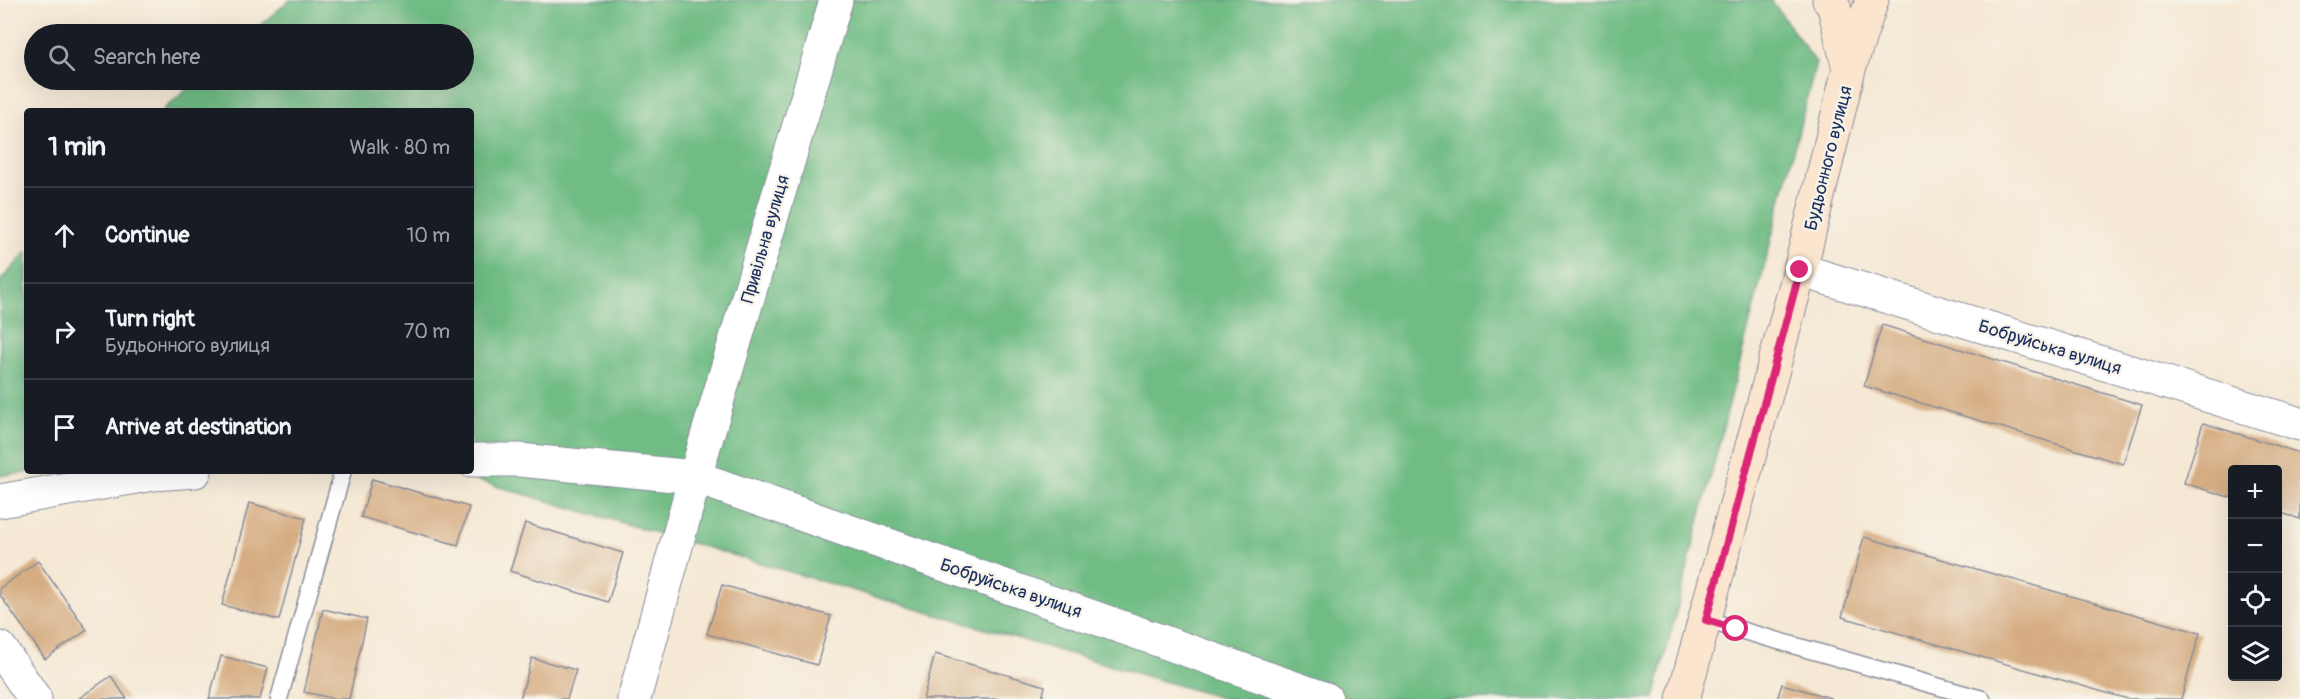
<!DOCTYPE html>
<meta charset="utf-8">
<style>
body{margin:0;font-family:Pangolin,sans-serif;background:#20242c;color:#f1f3f6}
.controls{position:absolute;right:18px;bottom:18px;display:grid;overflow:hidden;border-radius:6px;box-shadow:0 6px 24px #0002}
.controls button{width:54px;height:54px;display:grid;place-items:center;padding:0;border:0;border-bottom:2px solid #363941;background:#171b24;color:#f1f3f6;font:30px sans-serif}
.stop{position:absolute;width:18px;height:18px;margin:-14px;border:4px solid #db2777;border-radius:50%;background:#fff}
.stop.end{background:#db2777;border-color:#fff;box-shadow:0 2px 6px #0008}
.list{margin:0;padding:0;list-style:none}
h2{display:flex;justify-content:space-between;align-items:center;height:78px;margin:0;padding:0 24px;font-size:26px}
h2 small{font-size:20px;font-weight:400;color:#9ea1a6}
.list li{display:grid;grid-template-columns:39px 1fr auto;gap:18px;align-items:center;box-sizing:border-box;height:96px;padding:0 24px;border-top:2px solid #363941}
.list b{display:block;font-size:22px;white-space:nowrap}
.list p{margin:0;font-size:20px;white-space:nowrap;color:#9ea1a6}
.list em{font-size:20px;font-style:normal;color:#9ea1a6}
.icon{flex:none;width:33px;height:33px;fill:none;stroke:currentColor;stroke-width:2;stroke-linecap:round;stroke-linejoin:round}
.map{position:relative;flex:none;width:2300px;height:699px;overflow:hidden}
.search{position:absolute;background:#171b24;box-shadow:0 6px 24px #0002;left:24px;top:24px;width:450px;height:66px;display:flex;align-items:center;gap:15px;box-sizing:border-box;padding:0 21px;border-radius:33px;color:#9ea1a6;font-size:22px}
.panel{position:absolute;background:#171b24;box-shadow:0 6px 24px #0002;left:24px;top:108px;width:450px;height:366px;border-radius:6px}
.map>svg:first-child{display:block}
</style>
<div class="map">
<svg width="2300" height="699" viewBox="0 0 2300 699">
<rect width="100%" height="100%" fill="#f7f3e8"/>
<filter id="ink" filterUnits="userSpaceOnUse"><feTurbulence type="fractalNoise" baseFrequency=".0167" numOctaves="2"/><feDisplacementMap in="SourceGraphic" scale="12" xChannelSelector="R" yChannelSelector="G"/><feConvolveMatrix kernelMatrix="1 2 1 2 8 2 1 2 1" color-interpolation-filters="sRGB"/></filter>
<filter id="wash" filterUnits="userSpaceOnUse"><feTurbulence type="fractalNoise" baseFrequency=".008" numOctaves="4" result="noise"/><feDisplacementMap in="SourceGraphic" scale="24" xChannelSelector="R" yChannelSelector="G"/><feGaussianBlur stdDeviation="1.35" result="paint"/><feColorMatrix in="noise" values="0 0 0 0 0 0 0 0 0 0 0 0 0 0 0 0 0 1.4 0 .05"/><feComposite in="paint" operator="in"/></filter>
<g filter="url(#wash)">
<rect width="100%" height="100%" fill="#f5e8d4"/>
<path fill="#70bc84" stroke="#467671" stroke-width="1.5" d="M290,0H1771L1816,63L1654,699H1225L445,471H471V111H162L198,80H464V34H250Z
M27,252V471H37L0,476V281Z"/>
<g id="blocks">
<path fill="#d6ad83" d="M1882,325L2142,405L2123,464L1864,386Z
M2203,423L2300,453V519L2278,512V470H2232V498L2184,483Z
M372,479L469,507L458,545L361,517Z
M249,503L306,518L279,620L222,605Z
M525,523L623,553L608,602L510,571Z
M1864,537L2200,633L2181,699H2128L1842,617Z
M38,561L87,630L45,659L0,595V588Z
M722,585L831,616L817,665L707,634Z
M323,609L367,619L349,699H336L304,692Z
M935,654L1045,686L1042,699H923Z
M221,656L268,668L260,699H209Z
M532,658L576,670L567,699H520Z
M111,676L127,699H78Z
M1782,684L1831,698V699H1777Z"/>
</g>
</g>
<g filter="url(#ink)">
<use href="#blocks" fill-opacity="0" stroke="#888c99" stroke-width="1.5"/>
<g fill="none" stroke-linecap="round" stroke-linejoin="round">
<g stroke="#888c99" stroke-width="19">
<path id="service" d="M1705,620L1982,699
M279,699L343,471"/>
</g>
<g stroke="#888c99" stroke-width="35">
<path id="minor" d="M1800,270L2300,424
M471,460H519L695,477L1326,699
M0,501L153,474L195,471
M0,648L35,699
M634,699L695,477L836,0"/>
</g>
<g stroke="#888c99" stroke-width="35">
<path id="secondary" d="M1829,0L1834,7L1849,69
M1683,699L1800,270L1849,69L1872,0"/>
</g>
<use href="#service" stroke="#fff" stroke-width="16"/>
<use href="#minor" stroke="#fff" stroke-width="33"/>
<use href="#secondary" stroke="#fbe5cf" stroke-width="33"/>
</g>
</g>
<g fill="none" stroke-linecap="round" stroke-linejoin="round" filter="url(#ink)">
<path stroke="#db2777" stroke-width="8" d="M1736,629L1706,620L1800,270"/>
</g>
<g text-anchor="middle" stroke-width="4.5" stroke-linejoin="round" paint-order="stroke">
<g font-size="18" fill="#1b2f5e" stroke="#f7f3e8">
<text transform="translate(1828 158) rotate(-76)" y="6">Будьонного вулиця</text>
<text transform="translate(765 239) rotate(-74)" y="6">Привільна вулиця</text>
<text transform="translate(2050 347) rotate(17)" y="6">Бобруйська вулиця</text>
<text transform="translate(1011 588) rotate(19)" y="6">Бобруйська вулиця</text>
</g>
</g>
</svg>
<div class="controls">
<button>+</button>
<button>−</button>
<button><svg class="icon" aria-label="locate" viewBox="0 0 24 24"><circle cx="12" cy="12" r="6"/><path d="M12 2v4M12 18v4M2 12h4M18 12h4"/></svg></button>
<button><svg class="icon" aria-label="layers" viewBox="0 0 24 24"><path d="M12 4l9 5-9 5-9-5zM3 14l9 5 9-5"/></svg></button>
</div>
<div class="stop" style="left:1736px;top:629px"></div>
<div class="stop end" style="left:1800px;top:270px"></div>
<div class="search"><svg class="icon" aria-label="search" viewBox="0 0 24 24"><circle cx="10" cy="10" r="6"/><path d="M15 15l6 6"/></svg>Search here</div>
<section class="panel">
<h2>1 min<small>Walk · 80 m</small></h2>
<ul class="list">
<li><svg class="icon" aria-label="ahead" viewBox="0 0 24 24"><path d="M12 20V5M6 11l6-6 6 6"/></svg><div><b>Continue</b></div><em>10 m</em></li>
<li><svg class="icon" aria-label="right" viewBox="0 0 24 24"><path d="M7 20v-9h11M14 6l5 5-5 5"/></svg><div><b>Turn right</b><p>Будьонного вулиця</p></div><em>70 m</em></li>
<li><svg class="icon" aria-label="arrive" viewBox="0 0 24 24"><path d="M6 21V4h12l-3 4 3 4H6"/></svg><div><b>Arrive at destination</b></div></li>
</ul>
</section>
</div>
